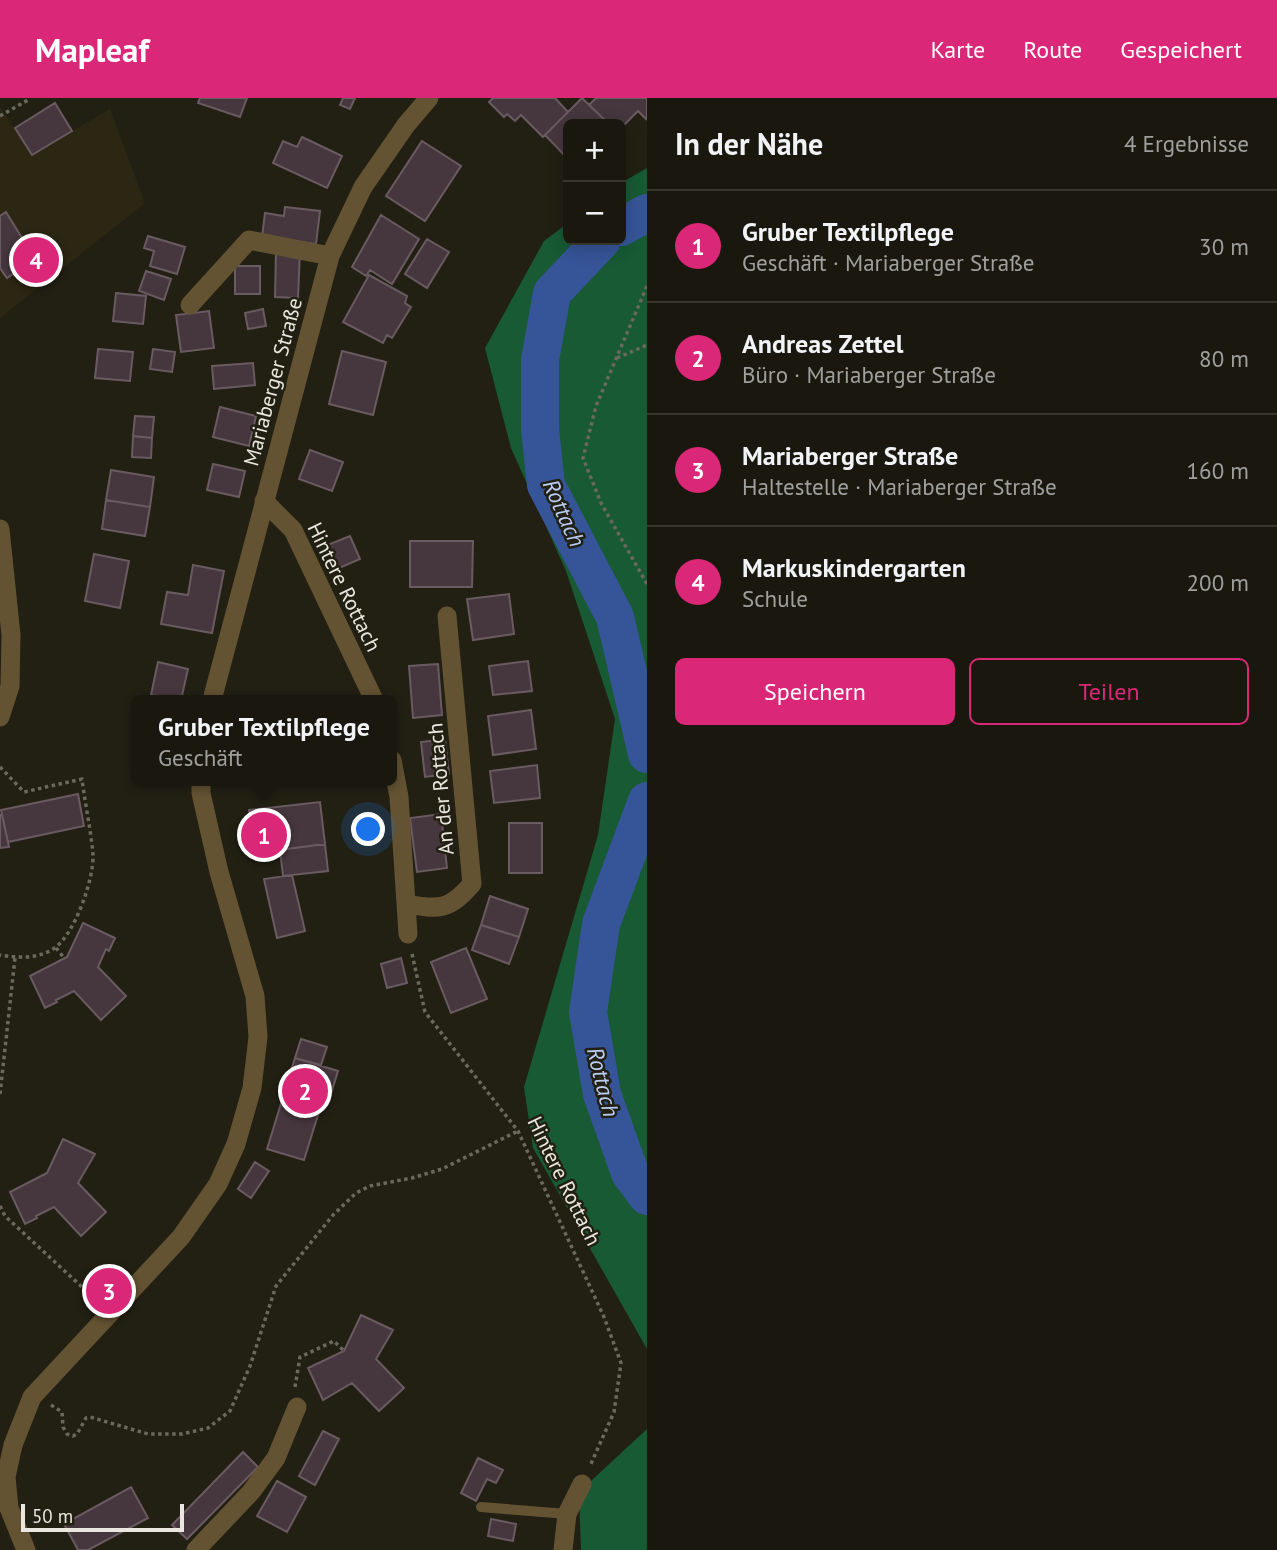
<!DOCTYPE html>
<html lang="de">
<meta charset="utf-8">
<style>
body{margin:0;font-family:"PT Sans",sans-serif;background:#232117;color:#f1f3f6}
.controls{position:absolute;right:21px;top:21px;display:grid;overflow:hidden;border-radius:10px;box-shadow:0 4px 18px #0003}
.controls button{width:63px;height:63px;display:grid;place-items:center;padding:0;border:0;border-bottom:2px solid #38372e;background:#1a180e;color:#f1f3f6;font:35px sans-serif}
.scale{position:absolute;left:21px;bottom:18px;width:163px;box-sizing:border-box;padding-left:7px;border:4px solid #e9e7df;border-top:0;font-size:19px;line-height:24px;white-space:nowrap;color:#e9e7df;-webkit-text-stroke:5px #222013;paint-order:stroke}
.you{position:absolute;left:369px;top:732px;width:24px;height:24px;margin:-18px;border:5px solid #fff;border-radius:50%;background:#1a73e8;box-shadow:0 0 0 10px #1a73e833}
.badge{display:grid;place-items:center;width:46px;height:46px;border-radius:50%;background:#db2777;color:#fff;font-size:23px;font-weight:700}
.pin{position:absolute;translate:-50% -50%;border:4px solid #fff;box-shadow:0 2px 7px #0006}
.popup{position:absolute;left:131px;top:597px;width:266px;height:91px;box-sizing:border-box;display:grid;place-content:center;border-radius:10px;background:#1a180e;filter:drop-shadow(0 2px 5px #0005);font-size:23px;white-space:nowrap;color:#9fa09e}
.popup b{font-size:26px;color:#f1f3f6}
.popup::after{content:'';position:absolute;left:50%;top:100%;margin-left:-14px;border:14px solid transparent;border-top-color:#1a180e}
.list{margin:0;padding:0;list-style:none}
h2{display:flex;justify-content:space-between;align-items:center;height:91px;margin:0;padding:0 28px;font-size:30px}
h2 small{font-size:23px;font-weight:400;color:#9fa09e}
.list li{display:grid;grid-template-columns:46px 1fr auto;gap:21px;align-items:center;box-sizing:border-box;height:112px;padding:0 28px;border-top:2px solid #38372e}
.list b{display:block;font-size:26px;white-space:nowrap}
.list p{margin:0;font-size:23px;white-space:nowrap;color:#9fa09e}
.list em{font-size:23px;font-style:normal;color:#9fa09e}
.actions{display:flex;gap:14px;padding:21px 28px}
.actions a{flex:1;padding:16px 0;border:2px solid #db2777;border-radius:10px;text-align:center;font-size:24px;color:#db2777}
.actions .main{background:#db2777;color:#fff}
.map{position:relative;flex:none;width:647px;height:1452px;overflow:hidden}
header{display:flex;align-items:center;gap:42px;box-sizing:border-box;height:98px;padding:0 35px;background:#db2777;color:#fff}
header strong{font-size:33px}
nav{display:flex;gap:38px;margin-inline-start:auto;font-size:24px}
main{display:flex}
aside{flex:1;background:#1a180e}
.map>svg:first-child{display:block}
</style>
<header>
<strong>Mapleaf</strong>
<nav><a>Karte</a><a>Route</a><a>Gespeichert</a></nav>
</header>
<main>
<div class="map">
<svg width="647" height="1452" viewBox="0 0 647 1452">
<rect width="100%" height="100%" fill="#222013"/>
<path fill="#2b2713" d="M0,9L32,57L110,11L145,105L0,220Z"/>
<path fill="#175a34" d="M647,70V1251L533,1050L524,989L598,737L615,621L566,473L511,350L485,250L544,143L568,125V142H621V85Z
M647,1331V1452H581L579,1394Z"/>
<g fill="none" stroke-linecap="round" stroke-linejoin="round">
<path stroke="#365598" stroke-width="38" d="M621,129L647,115
M602,142L552,195L540,262V331L546,387L615,519L647,656
M647,703L601,826L588,914L602,996L630,1075L647,1098"/>
</g>
<path fill="#46373e" stroke="#6a5a61" stroke-width="2" d="M200,0H247L240,19L198,5Z
M343,0H355L350,11L340,7Z
M493,0H555L568,14L543,39L521,17L515,23L507,16L504,19L489,4Z
M582,0L608,25L568,26V61L545,37Z
M596,0H647V19L646,21L638,13L621,30V26H609L589,7Z
M55,5L72,33L32,57L15,30Z
M302,39L342,58L327,90L273,65L283,43L297,49Z
M422,43L461,68L425,123L386,98Z
M285,109L320,113L316,146L262,139L265,115L284,118Z
M6,114L35,161L7,180L0,170V118Z
M381,117L419,141L392,186L370,172L366,178L352,169Z
M148,138L185,149L177,176L150,168L154,153L144,150Z
M427,141L449,154L427,190L405,176Z
M276,152L300,153L298,200L275,199Z
M235,168H260V196H235Z
M146,173L171,181L164,202L139,193Z
M369,177L407,198L405,205L411,209L392,240L387,237L383,245L343,224Z
M116,195L146,198L143,226L113,223Z
M263,211L266,228L248,231L245,215Z
M209,213L214,250L181,254L176,217Z
M98,251L133,254L130,283L95,280Z
M153,251L175,254L172,274L150,271Z
M342,253L386,264L373,317L329,306Z
M253,265L255,287L214,291L212,268Z
M220,309L256,318L249,348L213,339Z
M135,318L154,319L152,340L133,338Z
M133,338L152,340L151,360L132,359Z
M310,352L343,364L332,393L299,381Z
M213,366L245,373L239,399L207,392Z
M111,372L154,379L150,409L106,402Z
M106,402L150,409L145,438L102,431Z
M350,438L360,461L330,474L320,450Z
M410,443H473L472,489H410Z
M94,456L129,463L120,510L85,503Z
M193,467L224,473L212,535L161,526L167,494L188,497Z
M509,496L514,536L473,542L467,501Z
M528,563L532,593L493,597L489,568Z
M158,564L188,571L181,602L151,597Z
M438,566L442,617L413,620L409,568Z
M531,612L536,651L493,657L488,618Z
M445,641L449,676L425,679L421,644Z
M537,667L540,700L494,705L490,673Z
M78,696L84,728L8,744L1,712Z
M320,704L325,746L255,755L249,712Z
M441,716L447,770L417,774L410,720Z
M0,717H2L9,749L0,750Z
M509,725H542V775H509Z
M325,746L328,773L283,778L280,752Z
M292,777L305,833L277,840L264,781Z
M490,798L528,811L519,839L481,827Z
M83,825L115,840L109,853L106,851L98,869L126,898L101,922L74,893L56,902L57,904L45,910L30,878L67,859Z
M481,827L519,839L509,866L472,852Z
M466,850L487,901L451,915L431,864Z
M401,860L407,885L387,890L381,866Z
M301,941L327,949L321,967L295,960Z
M295,960L338,973L328,1006L322,1004L304,1062L267,1051Z
M63,1041L95,1056L78,1085L106,1114L81,1138L54,1109L36,1118L37,1120L25,1126L10,1094L47,1075Z
M255,1064L269,1073L251,1100L238,1091Z
M361,1217L393,1232L376,1261L404,1290L379,1313L352,1285L323,1302L308,1270L344,1253Z
M323,1333L339,1341L315,1387L299,1378Z
M243,1354L258,1369L187,1441L172,1427Z
M478,1360L503,1372L496,1385L487,1381L476,1403L461,1395Z
M277,1383L306,1399L287,1434L257,1418Z
M131,1389L148,1420L88,1452H78L64,1426Z
M491,1421L516,1426L513,1443L488,1438Z"/>
<g fill="none" stroke-linecap="round" stroke-linejoin="round">
<path stroke="#6b695e" stroke-width="3.5" stroke-dasharray="3.5 3.5" stroke-linecap="butt" d="M0,18L28,2L27,0
M647,188L596,308L583,360L601,405L647,486
M617,260L647,247
M0,669L24,694L82,681C85,706 91,732 93,757C94,781 74,839 53,851C37,861 18,860 0,857
M56,850L65,861
M412,856L425,914L518,1033L604,1219L621,1265L614,1314L590,1368
M0,996L15,860
M0,1108L5,1118L96,1202
M295,1289L300,1259L334,1243L344,1253
M51,1307L62,1314L63,1329L67,1336L73,1338L77,1336L86,1320L90,1319L148,1336H182L208,1330L230,1313L250,1268L276,1188L333,1117L356,1095L370,1088L412,1080L442,1071L518,1033"/>
<path stroke="#635333" stroke-width="10" d="M481,1409L567,1416"/>
<path stroke="#635333" stroke-width="19" d="M190,207L249,142L330,158
M264,403L293,432L374,602
M0,431L11,537L10,588L0,619
M212,602L330,158L363,89L406,27L429,0
M392,662L399,699L408,836
M406,806C440,812 449,812 472,786L447,518
M26,1452L9,1410L6,1379L13,1347L32,1299L181,1139L218,1086L236,1046L252,990L258,939L255,898L219,774L201,695V683
M196,1452L251,1394L276,1360L297,1309
M563,1452L567,1416L582,1386"/>
</g>
<g text-anchor="middle" stroke-width="5" stroke-linejoin="round" paint-order="stroke">
<g font-size="21" fill="#e9e7df" stroke="#222013">
<text transform="translate(273 284) rotate(-75)" y="7">Mariaberger Straße</text>
<text transform="translate(344 489) rotate(64)" y="7">Hintere Rottach</text>
<text transform="translate(441 691) rotate(-95)" y="7">An der Rottach</text>
<text transform="translate(564 1083) rotate(64)" y="7">Hintere Rottach</text>
</g>
<g font-size="23" font-style="italic" fill="#b8ccf3" stroke="#222013">
<text transform="translate(564 415) rotate(66)" y="8">Rottach</text>
<text transform="translate(603 984) rotate(76)" y="8">Rottach</text>
</g>
</g>
</svg>
<div class="controls">
<button>+</button>
<button>−</button>
</div>
<div class="scale">50 m</div>
<div class="you"></div>
<div class="pin badge" style="left:264px;top:737px">1</div>
<div class="popup"><b>Gruber Textilpflege</b>Geschäft</div>
<div class="pin badge" style="left:305px;top:993px">2</div>
<div class="pin badge" style="left:109px;top:1193px">3</div>
<div class="pin badge" style="left:36px;top:162px">4</div>
</div>
<aside>
<h2>In der Nähe<small>4 Ergebnisse</small></h2>
<ul class="list">
<li><span class="badge">1</span><div><b>Gruber Textilpflege</b><p>Geschäft · Mariaberger Straße</p></div><em>30 m</em></li>
<li><span class="badge">2</span><div><b>Andreas Zettel</b><p>Büro · Mariaberger Straße</p></div><em>80 m</em></li>
<li><span class="badge">3</span><div><b>Mariaberger Straße</b><p>Haltestelle · Mariaberger Straße</p></div><em>160 m</em></li>
<li><span class="badge">4</span><div><b>Markuskindergarten</b><p>Schule</p></div><em>200 m</em></li>
</ul>
<div class="actions"><a class="main">Speichern</a><a>Teilen</a></div>
</aside>
</main>
